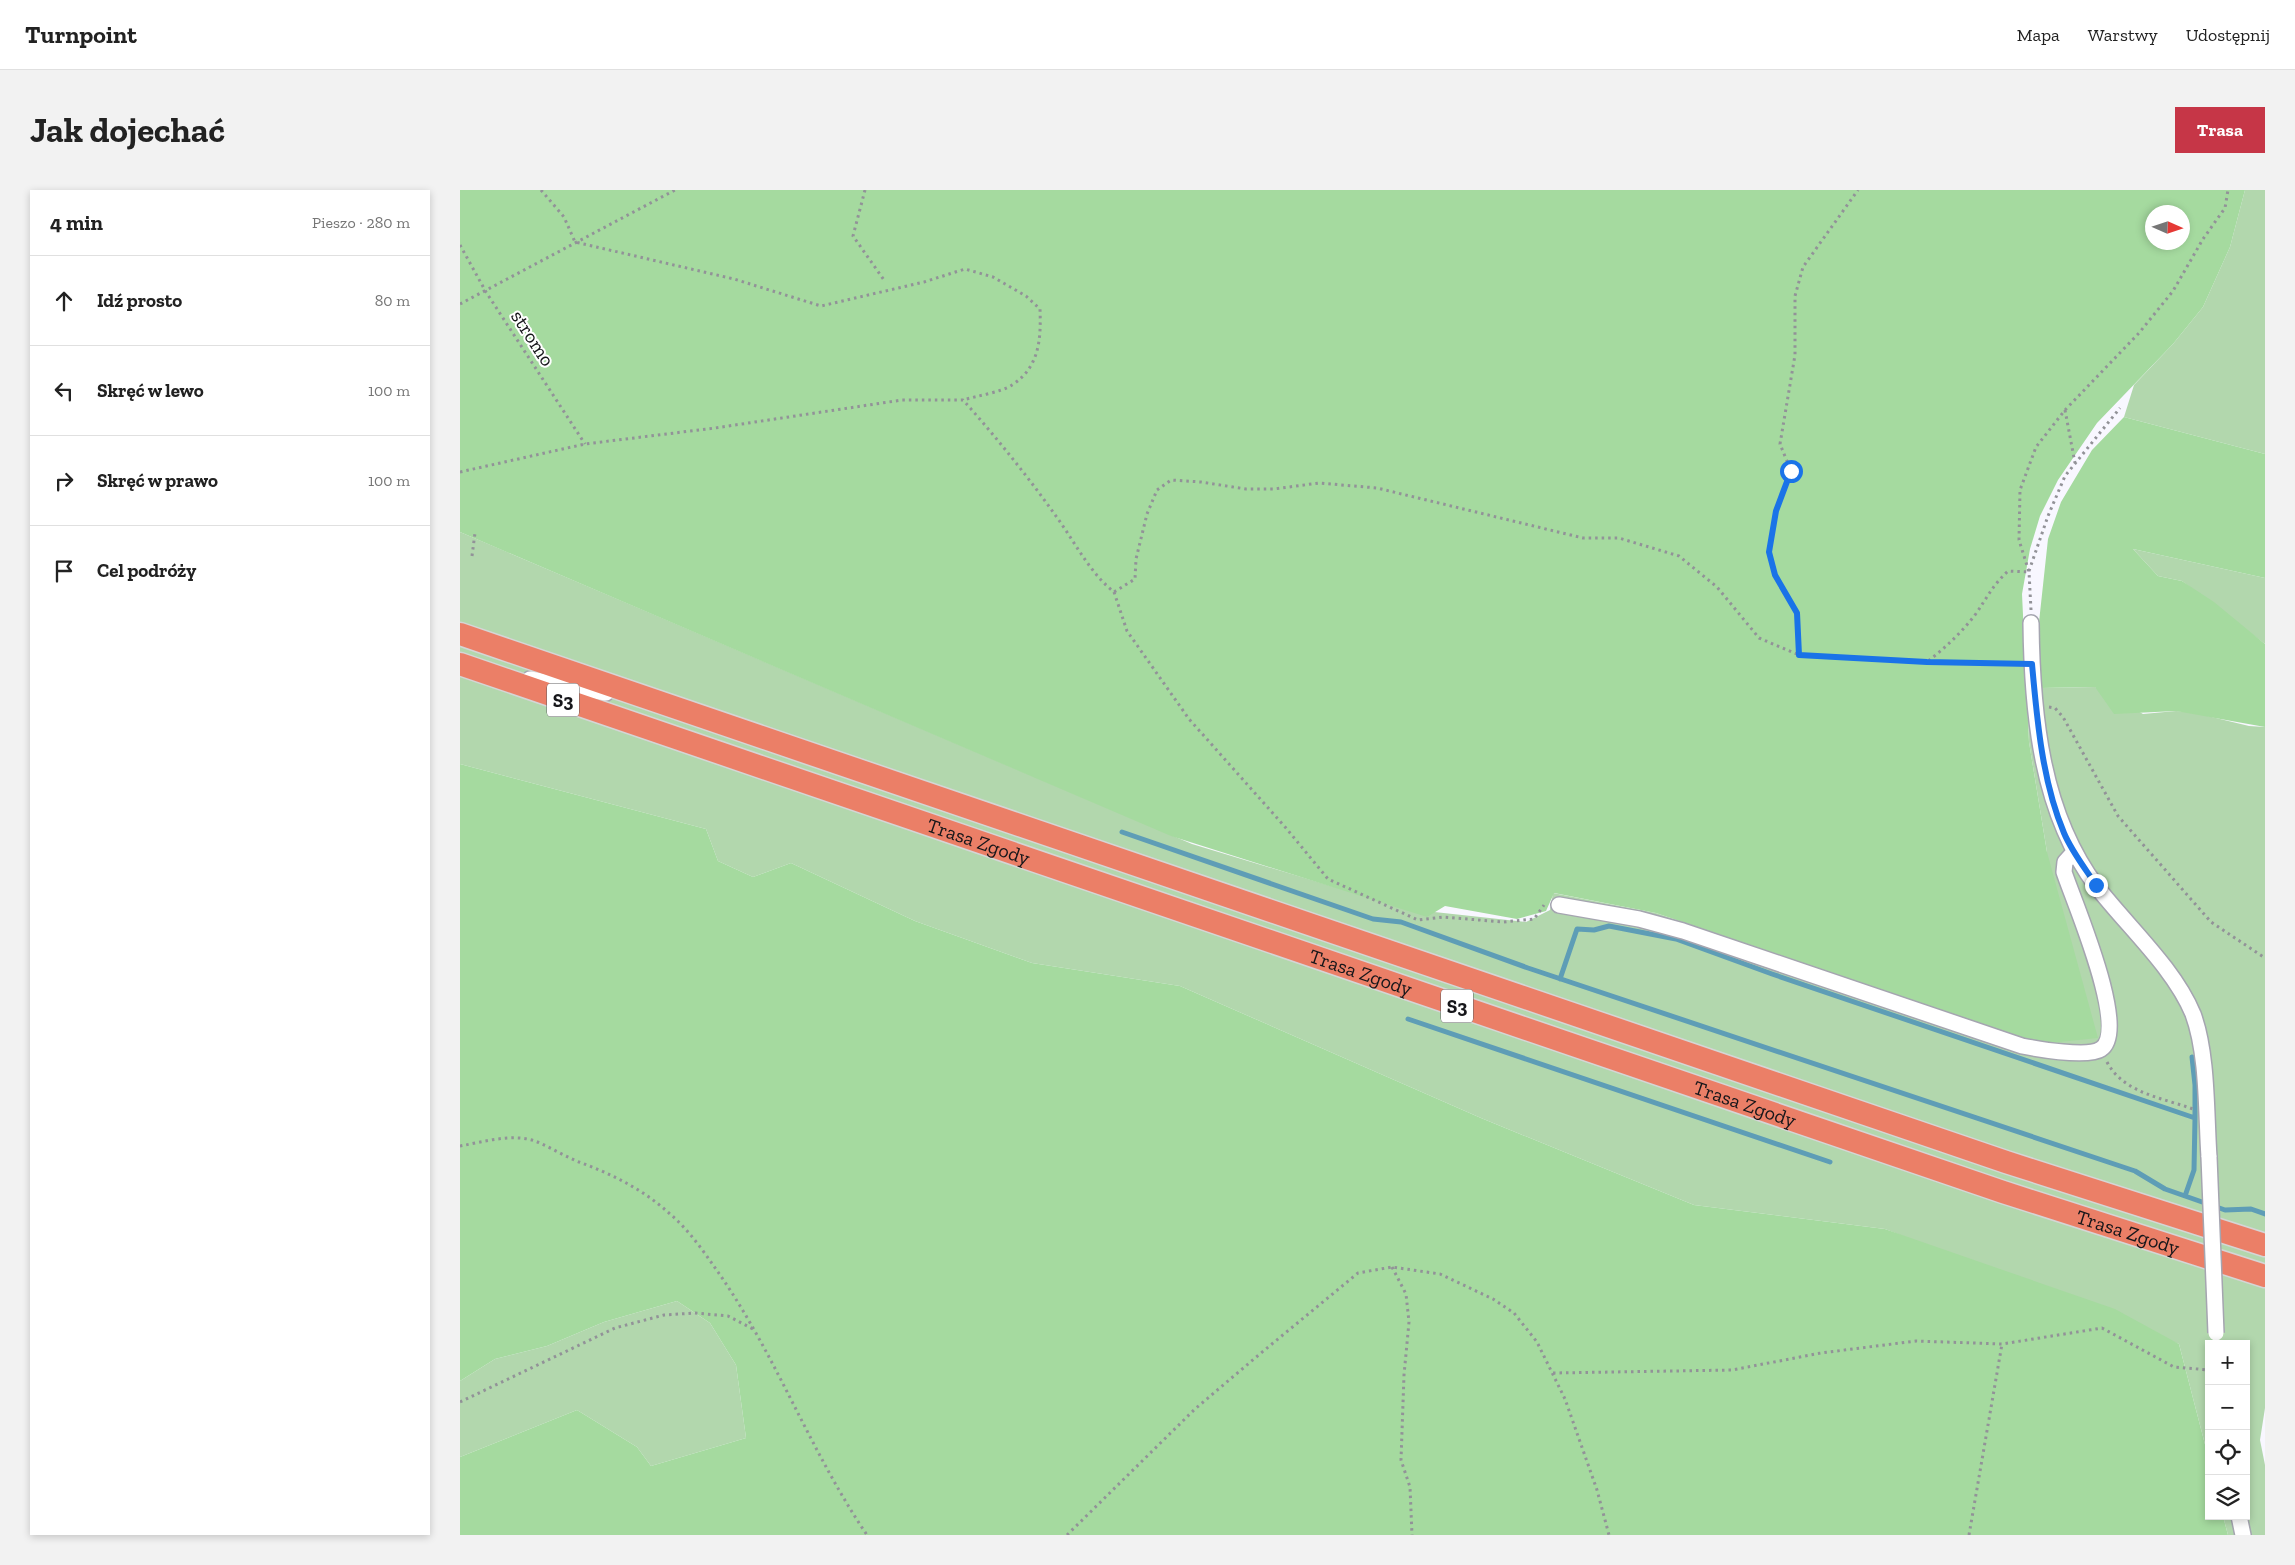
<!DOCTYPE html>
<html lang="pl">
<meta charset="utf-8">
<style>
body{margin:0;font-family:"Zilla Slab",serif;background:#f2f2f2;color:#222}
.controls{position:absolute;right:15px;bottom:15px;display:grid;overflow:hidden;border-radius:0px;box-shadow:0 2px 8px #0003}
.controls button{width:45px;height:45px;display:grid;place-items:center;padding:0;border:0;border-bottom:1px solid #e0e0e0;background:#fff;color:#222;font:25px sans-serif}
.compass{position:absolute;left:1685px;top:15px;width:45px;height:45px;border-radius:50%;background:#fff;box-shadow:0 2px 8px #0003;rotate:93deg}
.stop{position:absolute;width:15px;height:15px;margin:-11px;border:4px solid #1a73e8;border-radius:50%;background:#fff}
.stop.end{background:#1a73e8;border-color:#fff;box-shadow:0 1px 5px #0008}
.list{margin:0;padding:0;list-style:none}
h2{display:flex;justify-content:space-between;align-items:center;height:65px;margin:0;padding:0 20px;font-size:21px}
h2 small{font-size:16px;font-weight:400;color:#767676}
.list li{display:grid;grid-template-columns:32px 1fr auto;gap:15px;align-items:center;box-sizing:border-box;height:90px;padding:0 20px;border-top:1px solid #e0e0e0}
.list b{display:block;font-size:19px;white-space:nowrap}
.list em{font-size:16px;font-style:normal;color:#767676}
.icon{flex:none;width:28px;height:28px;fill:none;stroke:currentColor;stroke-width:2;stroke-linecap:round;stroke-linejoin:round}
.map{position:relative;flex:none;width:1805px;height:1345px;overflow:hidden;border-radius:0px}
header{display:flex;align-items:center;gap:30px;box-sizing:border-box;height:70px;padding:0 25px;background:#fff;border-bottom:1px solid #e0e0e0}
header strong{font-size:24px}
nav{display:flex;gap:28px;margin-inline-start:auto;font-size:18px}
.intro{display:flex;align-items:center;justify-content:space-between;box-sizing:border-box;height:120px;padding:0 30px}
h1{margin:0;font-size:35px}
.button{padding:12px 22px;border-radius:0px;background:#c63647;color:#fff;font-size:18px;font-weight:700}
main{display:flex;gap:30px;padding:0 30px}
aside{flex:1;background:#fff;border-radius:0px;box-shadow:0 2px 8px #0003}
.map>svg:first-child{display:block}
</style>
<header>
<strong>Turnpoint</strong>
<nav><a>Mapa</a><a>Warstwy</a><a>Udostępnij</a></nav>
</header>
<div class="intro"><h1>Jak dojechać</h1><a class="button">Trasa</a></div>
<main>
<aside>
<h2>4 min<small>Pieszo · 280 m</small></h2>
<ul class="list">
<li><svg class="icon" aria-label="ahead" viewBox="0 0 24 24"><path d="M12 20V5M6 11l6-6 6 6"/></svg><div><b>Idź prosto</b></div><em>80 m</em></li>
<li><svg class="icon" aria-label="left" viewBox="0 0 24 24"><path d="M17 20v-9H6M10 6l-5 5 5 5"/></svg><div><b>Skręć w lewo</b></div><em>100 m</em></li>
<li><svg class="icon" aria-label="right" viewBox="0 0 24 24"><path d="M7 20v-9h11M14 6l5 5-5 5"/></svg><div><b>Skręć w prawo</b></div><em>100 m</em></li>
<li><svg class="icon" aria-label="arrive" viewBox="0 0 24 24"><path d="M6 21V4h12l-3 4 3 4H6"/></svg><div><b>Cel podróży</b></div></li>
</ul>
</aside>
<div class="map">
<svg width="1805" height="1345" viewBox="0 0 1805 1345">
<rect width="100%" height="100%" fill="#f8f7ff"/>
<path fill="#b2d7ad" d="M1785,0H1805V264L1664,227L1674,195L1713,154L1743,117L1770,57Z
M0,342L732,654L947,719L1066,732L1090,720L1093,703L1196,723L1581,853L1587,662L1569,552L1568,526L1578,525L1582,498L1635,497L1683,524L1716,521L1731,522L1789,536L1805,537V1218L1800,1250L1805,1275V1345H1768L1763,1326H1786V1154H1749V1270L1719,1154L1425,1039L1234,1015L1021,928L720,796L572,773L455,731L331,673L293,687L258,671L246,639L0,574Z
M1673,359L1805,388V454L1722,391L1698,386Z
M217,1111L250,1133L276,1175L286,1248L191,1276L177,1257L117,1220L0,1267V1191L35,1169L87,1156L144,1132Z"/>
<path fill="#a5da9f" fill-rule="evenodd" d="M0,0H1785L1770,57L1743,117L1713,154L1637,233L1598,290L1580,326L1570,359L1562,404L1569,552L1587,662L1638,848L1580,854L1196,723L1094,703L1086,721L1057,729L985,716L967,727L711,646L0,342ZM1692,22H1722V52H1692Z
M1664,227L1805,264V388L1673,359L1698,386L1722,391L1754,412L1805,454V537L1716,521L1654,524L1635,497L1582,498L1572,474L1575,469L1588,349L1601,312L1632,260Z
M0,574L246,639L258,671L293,687L331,673L455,731L572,773L720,796L1021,928L1234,1015L1425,1039L1655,1119L1719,1154L1749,1270V1326H1763L1768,1345H0V1267L117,1220L177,1257L191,1276L286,1248L276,1175L250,1133L217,1111L144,1132L87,1156L35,1169L0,1191Z"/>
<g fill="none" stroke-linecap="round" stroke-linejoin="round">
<path stroke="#5e9db6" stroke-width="5" d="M662,642L913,729L941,732L1068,778L1675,981L1705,999L1765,1020L1791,1019L1805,1024
M1100,789L1117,739L1134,740L1149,736L1216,749L1312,784L1735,928L1734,980L1725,1006
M948,829L1370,972
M1732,867L1735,895V928"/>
<g stroke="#a5a5b0" stroke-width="18">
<path id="minor" d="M1571,433C1572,523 1581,623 1637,697C1668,737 1714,778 1733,824C1748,864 1746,925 1749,967
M70,489L146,503
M1099,715L1179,729L1223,741L1562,856C1578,859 1628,868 1641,859C1670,840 1613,710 1604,682L1605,672L1614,662
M1779,1326L1783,1345"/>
</g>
<g stroke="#d5d5d6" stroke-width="25">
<g id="highway">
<path d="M0,444L1546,972L1805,1055"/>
<path id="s1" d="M0,474L1543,1002L1805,1086"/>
</g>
</g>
<path stroke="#929298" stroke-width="3" stroke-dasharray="2.5 4" stroke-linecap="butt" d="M81,0L104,27L115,52L274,89L361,116L464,92L505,79L533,87L566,106L580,119C581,148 580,177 552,195C542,202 516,206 503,210
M405,0L393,46L424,90
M0,55L26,102L125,254
M0,114L215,0
M1605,220L1615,273
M0,282L125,254L255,238L442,210H503C537,248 569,288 598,329C616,354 630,383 654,402L675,389L676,369L687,324L697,300L711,290L741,292L786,299H814L859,293L917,298L1123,348H1159L1219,366L1257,397L1299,448L1339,465L1337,423L1315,385L1309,361L1317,321L1331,281L1320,254L1335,165V106L1343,77L1398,0
M12,366L15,343
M1569,381L1588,326L1605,286L1660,218
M654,402L667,441L729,529L826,638L868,689L958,730L983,727L1043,732L1074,729L1084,715
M1571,420L1569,382L1559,350L1560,300L1576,257L1605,220L1679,143L1713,101L1743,49L1765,18L1768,0
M1339,465L1467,472C1485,458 1501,443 1515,425C1527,408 1532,396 1548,381L1569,382
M1467,472L1559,474
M1589,517L1595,518L1603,527L1658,626L1751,732L1805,768
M1647,872C1663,903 1703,908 1733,919
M0,956C23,952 52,943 75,951C90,957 104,966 119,972C152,984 184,1000 210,1024C229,1040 244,1062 258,1082C316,1165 350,1261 407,1345
M932,1077L946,1104L949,1132L944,1185L941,1270L950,1297L952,1345
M1093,1183L1272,1180L1361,1163L1456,1151L1542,1154L1642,1138L1714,1177L1749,1180
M0,1212L155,1138L204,1125L235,1123L268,1126L293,1139
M607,1345L735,1219L801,1163L898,1083L932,1077L980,1084L1033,1109L1054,1123L1077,1152L1105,1209L1137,1300L1149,1345
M1509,1345L1542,1154"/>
<use href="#minor" stroke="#fff" stroke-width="15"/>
<use href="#highway" stroke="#eb7f67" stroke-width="22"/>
<g stroke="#a5a5b0" stroke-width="18" stroke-linecap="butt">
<path id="minor-bridge" d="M1749,967L1756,1143"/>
</g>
<use href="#minor-bridge" stroke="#fff" stroke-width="15"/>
</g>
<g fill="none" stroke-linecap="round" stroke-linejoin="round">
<path stroke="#1a73e8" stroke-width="6" d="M1331,281L1316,321L1309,362L1315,385L1337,423L1339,465L1467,472L1572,474C1577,529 1582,591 1604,643C1612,662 1625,678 1636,695"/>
</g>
<g text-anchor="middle" stroke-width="4" stroke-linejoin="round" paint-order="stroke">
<g fill="#fff" stroke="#5c5c5f" stroke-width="1">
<rect x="87" y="493.5" width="32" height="33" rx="4"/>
<rect x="981" y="799.5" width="32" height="33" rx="4"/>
</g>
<g font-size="19" font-weight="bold" fill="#16161a">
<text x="103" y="517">S3</text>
<text x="997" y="823">S3</text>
</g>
<g font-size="20" fill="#16161a" stroke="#fff">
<text transform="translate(73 148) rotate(57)" y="7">stromo</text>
<text dy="7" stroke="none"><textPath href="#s1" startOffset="548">Trasa Zgody</textPath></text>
<text dy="7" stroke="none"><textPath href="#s1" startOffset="952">Trasa Zgody</textPath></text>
<text dy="7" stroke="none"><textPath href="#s1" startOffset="1358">Trasa Zgody</textPath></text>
<text dy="7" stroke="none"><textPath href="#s1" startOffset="1762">Trasa Zgody</textPath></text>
</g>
</g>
</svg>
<div class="controls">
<button>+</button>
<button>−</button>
<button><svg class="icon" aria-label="locate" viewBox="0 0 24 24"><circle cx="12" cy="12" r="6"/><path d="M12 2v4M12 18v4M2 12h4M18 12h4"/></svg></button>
<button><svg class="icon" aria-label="layers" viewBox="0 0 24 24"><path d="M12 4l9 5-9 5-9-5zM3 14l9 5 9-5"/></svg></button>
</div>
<svg class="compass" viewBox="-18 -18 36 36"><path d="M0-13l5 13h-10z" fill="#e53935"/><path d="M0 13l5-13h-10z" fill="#767676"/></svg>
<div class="stop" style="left:1331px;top:281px"></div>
<div class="stop end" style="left:1636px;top:695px"></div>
</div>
</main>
